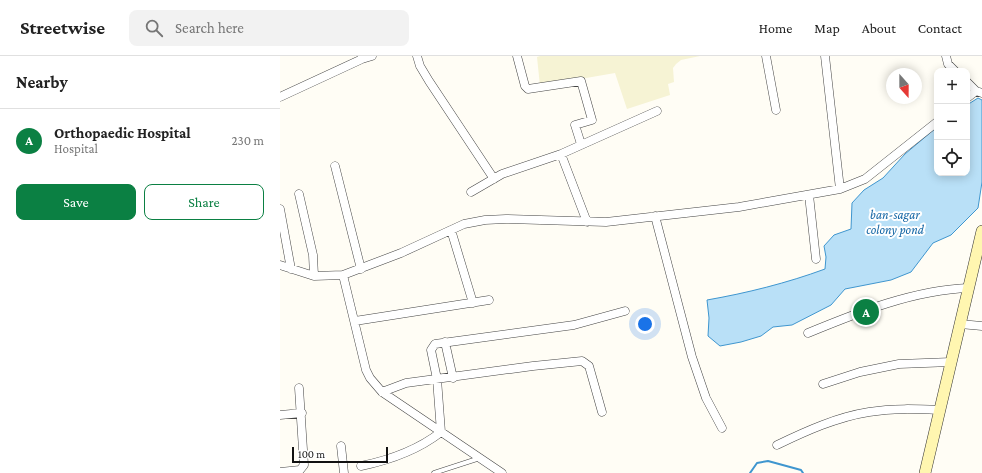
<!DOCTYPE html>
<meta charset="utf-8">
<style>
body{margin:0;font-family:"Crimson Pro",serif;background:#f2f2f2;color:#222}
.controls{position:absolute;right:12px;top:12px;display:grid;overflow:hidden;border-radius:8px;box-shadow:0 2px 10px #0003}
.controls button{width:36px;height:36px;display:grid;place-items:center;padding:0;border:0;border-bottom:1px solid #e0e0e0;background:#fff;color:#222;font:20px sans-serif}
.compass{position:absolute;left:606px;top:12px;width:36px;height:36px;border-radius:50%;background:#fff;box-shadow:0 2px 10px #0003;rotate:159deg}
.scale{position:absolute;left:12px;bottom:10px;width:96px;box-sizing:border-box;padding-left:4px;border:2px solid #111;border-top:0;font-size:11px;line-height:14px;white-space:nowrap;color:#111;-webkit-text-stroke:3px #fff;paint-order:stroke}
.you{position:absolute;left:365px;top:268px;width:14px;height:14px;margin:-10px;border:3px solid #fff;border-radius:50%;background:#1a73e8;box-shadow:0 0 0 6px #1a73e833}
.badge{display:grid;place-items:center;width:26px;height:26px;border-radius:50%;background:#0b8043;color:#fff;font-size:13px;font-weight:700}
.pin{position:absolute;translate:-50% -50%;border:2px solid #fff;box-shadow:0 1px 4px #0006}
.list{margin:0;padding:0;list-style:none}
h2{display:flex;justify-content:space-between;align-items:center;height:52px;margin:0;padding:0 16px;font-size:17px}
h2 small{font-size:13px;font-weight:400;color:#767676}
.list li{display:grid;grid-template-columns:26px 1fr auto;gap:12px;align-items:center;box-sizing:border-box;height:64px;padding:0 16px;border-top:1px solid #e0e0e0}
.list b{display:block;font-size:15px;white-space:nowrap}
.list p{margin:0;font-size:13px;white-space:nowrap;color:#767676}
.list em{font-size:13px;font-style:normal;color:#767676}
.actions{display:flex;gap:8px;padding:12px 16px}
.actions a{flex:1;padding:9px 0;border:1px solid #0b8043;border-radius:8px;text-align:center;font-size:14px;color:#0b8043}
.actions .main{background:#0b8043;color:#fff}
.icon{flex:none;width:22px;height:22px;fill:none;stroke:currentColor;stroke-width:2;stroke-linecap:round;stroke-linejoin:round}
.map{position:relative;flex:none;width:702px;height:417px;overflow:hidden}
header{display:flex;align-items:center;gap:24px;box-sizing:border-box;height:56px;padding:0 20px;background:#fff;border-bottom:1px solid #e0e0e0}
header strong{font-size:19px}
nav{display:flex;gap:22px;margin-inline-start:auto;font-size:14px}
.search{width:280px;height:36px;background:#f2f2f2;display:flex;align-items:center;gap:10px;box-sizing:border-box;padding:0 14px;border-radius:8px;color:#767676;font-size:15px}
main{display:flex}
aside{flex:1;background:#fff}
.map>svg:first-child{display:block}
</style>
<header>
<strong>Streetwise</strong>
<div class="search"><svg class="icon" aria-label="search" viewBox="0 0 24 24"><circle cx="10" cy="10" r="6"/><path d="M15 15l6 6"/></svg>Search here</div>
<nav><a>Home</a><a>Map</a><a>About</a><a>Contact</a></nav>
</header>
<main>
<aside>
<h2>Nearby<small></small></h2>
<ul class="list">
<li><span class="badge">A</span><div><b>Orthopaedic Hospital</b><p>Hospital</p></div><em>230 m</em></li>
</ul>
<div class="actions"><a class="main">Save</a><a>Share</a></div>
</aside>
<div class="map">
<svg width="702" height="417" viewBox="0 0 702 417">
<rect width="100%" height="100%" fill="#fffdf5"/>
<path fill="#f6f3d4" d="M260,0H420L401,4L396,8L393,12L394,26L388,28L390,39L347,53L335,17L260,30L257,1Z"/>
<path fill="#b9e0f7" stroke="#3f96cf" d="M698,42L702,44V126L698,152L671,179L653,187L631,216L611,224L565,233L551,249L512,269L493,271L481,280L461,286L440,290L428,280L429,262L427,244C467,237 507,227 545,213L546,201L544,190L554,179L571,173L572,147L584,134L603,122L625,98L657,71V117H687V49Z"/>
<g fill="none" stroke-linecap="round" stroke-linejoin="round">
<path stroke="#3f96cf" stroke-width="2" d="M470,417L477,407L488,405L521,414L523,417"/>
<g stroke="#444" stroke-width="5">
<path id="lane" d="M154,417L200,402"/>
</g>
<g stroke="#444" stroke-width="9">
<path id="street" d="M137,0L140,10L149,25L214,123
M237,0L245,30L248,33L301,25L312,64L295,69L301,88
M486,0L496,54
M545,0L560,133
M666,0L668,8L675,15
M82,3L92,0
M687,26L696,35
M0,41L82,3V0
M687,42L696,35L702,37
M281,98L307,166
M55,110L81,213
M191,136L222,118L281,98L377,55
M19,138L33,199L34,220
M529,139L536,203
M0,153L11,213
M375,160L412,301L426,342L442,372
M171,174L193,247
M0,209L34,220L63,219L121,197L184,168L205,164L226,163L326,166L459,151L560,133L585,123L657,66
M63,219L86,314L90,322L102,336L222,417
M75,265L209,244
M680,268L702,270
M528,277C579,256 634,234 689,232
M165,286L173,322
M543,328L580,316L619,308L671,306
M102,336L126,327L253,310L302,305L309,310L322,356
M0,359L22,357
M497,389C526,375 557,361 589,356C613,352 636,353 660,354
M61,390L64,417
M81,410C110,404 138,394 161,376L157,323L151,294L155,288L294,269L345,255
M0,416L20,414L24,409L19,332"/>
</g>
<g stroke="#333" stroke-width="12">
<path id="secondary" d="M645,417L702,175"/>
</g>
<use href="#lane" stroke="#fff" stroke-width="4"/>
<use href="#street" stroke="#fff" stroke-width="8"/>
<use href="#secondary" stroke="#fff6b0" stroke-width="11"/>
</g>
<g text-anchor="middle" stroke-width="4" stroke-linejoin="round" paint-order="stroke">
<g font-size="13" font-style="italic" fill="#1768a6" stroke="#fff">
<text x="615" y="163">ban-sagar<tspan x="615" dy="15">colony pond</tspan></text>
</g>
</g>
</svg>
<div class="controls">
<button>+</button>
<button>−</button>
<button><svg class="icon" aria-label="locate" viewBox="0 0 24 24"><circle cx="12" cy="12" r="6"/><path d="M12 2v4M12 18v4M2 12h4M18 12h4"/></svg></button>
</div>
<svg class="compass" viewBox="-18 -18 36 36"><path d="M0-13l5 13h-10z" fill="#e53935"/><path d="M0 13l5-13h-10z" fill="#767676"/></svg>
<div class="scale">100 m</div>
<div class="you"></div>
<div class="pin badge" style="left:586px;top:256px">A</div>
</div>
</main>
